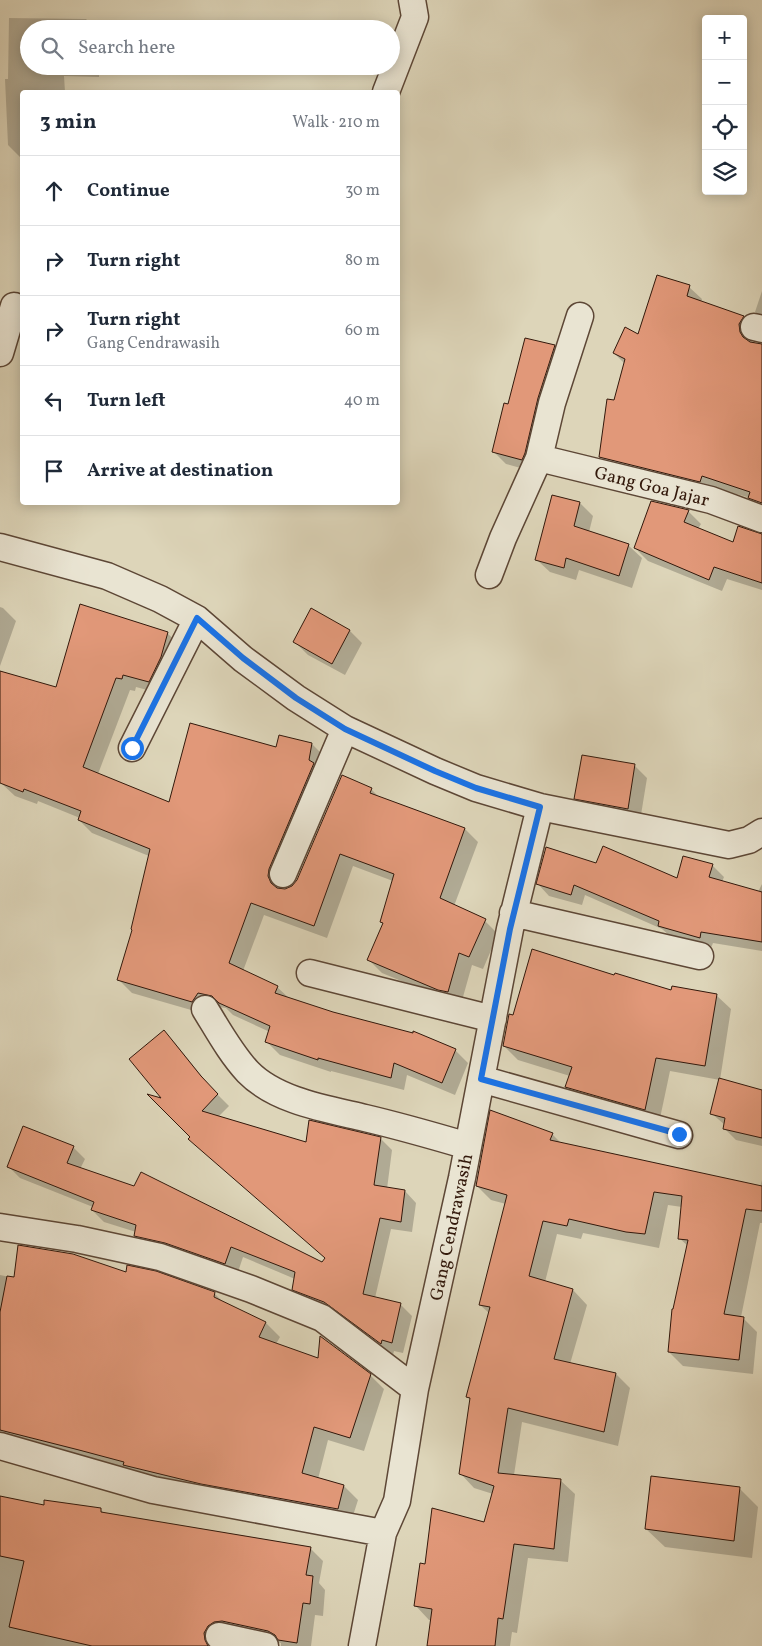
<!DOCTYPE html>
<meta charset="utf-8">
<style>
body{margin:0;font-family:Vollkorn,serif;background:#f2f2f3;color:#1f2937}
.controls{position:absolute;right:15px;top:15px;display:grid;overflow:hidden;border-radius:5px;box-shadow:0 2px 12px #0003}
.controls button{width:45px;height:45px;display:grid;place-items:center;padding:0;border:0;border-bottom:1px solid #e0e1e3;background:#fff;color:#1f2937;font:25px sans-serif}
.stop{position:absolute;width:15px;height:15px;margin:-11px;border:4px solid #1a73e8;border-radius:50%;background:#fff}
.stop.end{background:#1a73e8;border-color:#fff;box-shadow:0 1px 5px #0008}
.list{margin:0;padding:0;list-style:none}
h2{display:flex;justify-content:space-between;align-items:center;height:65px;margin:0;padding:0 20px;font-size:21px}
h2 small{font-size:16px;font-weight:400;color:#747a83}
.list li{display:grid;grid-template-columns:32px 1fr auto;gap:15px;align-items:center;box-sizing:border-box;height:70px;padding:0 20px;border-top:1px solid #e0e1e3}
.list b{display:block;font-size:19px;white-space:nowrap}
.list p{margin:0;font-size:16px;white-space:nowrap;color:#747a83}
.list em{font-size:16px;font-style:normal;color:#747a83}
.icon{flex:none;width:28px;height:28px;fill:none;stroke:currentColor;stroke-width:2;stroke-linecap:round;stroke-linejoin:round}
.map{position:relative;flex:none;width:762px;height:1646px;overflow:hidden}
.search{position:absolute;background:#fff;box-shadow:0 2px 12px #0003;left:20px;top:20px;width:380px;height:55px;display:flex;align-items:center;gap:12px;box-sizing:border-box;padding:0 18px;border-radius:28px;color:#747a83;font-size:19px}
.panel{position:absolute;background:#fff;box-shadow:0 2px 12px #0003;left:20px;top:90px;width:380px;height:415px;border-radius:5px}
.map>svg:first-child{display:block}
</style>
<div class="map">
<svg width="762" height="1646" viewBox="0 0 762 1646">
<rect width="100%" height="100%" fill="#ddd5b9"/>
<filter id="stains"><feTurbulence type="fractalNoise" baseFrequency=".004" numOctaves="4"/><feColorMatrix values="0 0 0 0 .2 0 0 0 0 .09 0 0 0 0 .02 0 0 0 .5 -.17"/></filter>
<radialGradient id="worn" r=".72"><stop offset=".6" stop-color="#630" stop-opacity="0"/><stop offset="1" stop-color="#630" stop-opacity=".3"/></radialGradient>
<path fill="#0003" d="M9,18L86,19L96,29H29V66H99V77L64,76L65,92H22V158H21L8,145L5,79H8Z
M689,287L702,299L701,302L743,317L755,330L751,337L752,342L762,345V501L714,488L613,469L600,457L625,364L614,353L638,335Z
M762,291V319L755,312Z
M554,346L567,359L535,472L506,464L493,451L509,406Z
M553,496L580,503L593,516L589,532L629,546L642,558L632,588L579,570L576,580L550,572L537,560Z
M688,511L701,524L698,529L734,544L762,535V590L727,579L722,591L648,561L635,548Z
M0,607L3,608L16,621L0,666Z
M350,631L362,643L345,675L308,655L295,642Z
M167,633L181,646L162,694L136,687L135,691L130,690L98,774L170,804L277,749L312,744L325,757L282,882L281,889L285,890L293,887L371,789L380,798L465,829L478,842L454,906L485,921L498,934L483,969L472,965L461,1004L452,1002L382,973L369,960L383,924L381,921L393,881L353,866L327,938L264,915L243,971L277,987L290,999L455,1050L468,1063L455,1095L407,1075L404,1090L331,1071V1072L280,1055L266,1041L270,1032L233,1015L226,1008L211,1006L205,1014L132,993L119,980L133,930L149,856L92,833L79,820L80,818L38,801L37,804L15,796L1,783L0,673L57,688Z
M635,766L647,778L640,821L589,811L576,798Z
M597,864L678,880L712,865L724,877L722,882L758,892L762,884V951L713,943L711,948L671,937L662,929L585,895L582,905L549,896L538,884Z
M615,976L672,991L716,995L731,1009L720,1080L762,1092V1146L736,1140L724,1128L725,1125L711,1113L720,1080L670,1071L659,1123L581,1101L566,1087L570,1076L518,1060L504,1046L514,1017Z
M163,1032L175,1043L212,1089L229,1106L218,1117L307,1143L380,1138L392,1150L387,1189L405,1191L416,1203L412,1232L391,1229L375,1298L400,1304L412,1316L403,1353L394,1351L393,1355L337,1313L305,1301L294,1289L295,1279L243,1257L237,1275L147,1247L135,1236L136,1232L104,1222L92,1210L93,1207L20,1178L8,1166L73,1147L85,1159L80,1169L322,1264L326,1259L191,1137L164,1101Z
M552,1134L563,1145L760,1187L762,1180V1223H760L741,1317L743,1318L757,1332L753,1374L683,1366L669,1352L688,1246L679,1238L682,1207L668,1205L659,1248L583,1233L581,1239L557,1234L545,1282L573,1290L587,1305L570,1364L616,1374L630,1388L618,1446L522,1422L514,1475L560,1480L575,1494L568,1562L528,1558L517,1633L512,1632L510,1646H428L432,1620H429L415,1605L427,1565L484,1523L493,1494L474,1488L460,1473L471,1400L467,1397L489,1313L480,1305L506,1204L491,1200L477,1186Z
M127,1274L214,1293L224,1303L266,1323L280,1337L276,1344L370,1375L384,1389L364,1451L328,1440L318,1479L344,1486L358,1500L351,1522L216,1497L0,1437V1275L15,1278Z
M739,1488L758,1507L752,1558L665,1547L646,1529Z
M0,1497L45,1506L100,1509L105,1514L310,1548L323,1561L319,1583L325,1590L323,1616L315,1615L311,1646H281V1643L236,1634L217,1646H0Z"/>
<path fill="#e19879" stroke="#32180b" d="M657,275L690,285L687,296L744,316L739,324L740,332L743,337L750,342L762,344V503L748,498L750,492L702,476L700,482L599,457L607,399L614,400L625,359L613,353L625,327L638,334Z
M525,338L555,345L538,398L525,453L522,460L492,452L504,403L508,404Z
M552,495L580,502L574,526L629,544L619,576L566,558L564,568L535,560Z
M651,501L689,510L684,522L733,542L738,526L762,534V583L714,567L709,580L634,548Z
M80,604L168,632L161,657L149,682L123,675L122,679L116,678L83,767L169,802L190,723L276,747L279,735L312,743L309,760L314,763L269,869L268,876L271,883L277,888L285,889L292,886L297,880L342,775L372,788L370,793L465,828L440,898L486,919L469,957L459,953L448,992L438,990L367,960L383,923L380,922L394,874L340,854L314,926L251,903L229,963L278,986L275,993L333,1012L413,1033V1031L456,1049L442,1083L394,1063L391,1078L318,1058V1060L265,1042L270,1026L219,1003L212,996L198,993L192,1002L117,980L132,930L131,929L150,849L78,820L81,811L24,789L23,792L0,783V671L56,687Z
M311,608L350,630L332,664L293,642Z
M582,755L635,764L628,809L574,799Z
M603,846L677,878L683,856L713,864L709,877L762,892V942L701,932L700,938L658,926L659,921L574,885L571,895L536,884L546,847L596,863Z
M532,949L614,975L615,973L671,990L672,986L717,994L705,1066L656,1058L645,1110L565,1087L572,1067L503,1046L509,1014L513,1015Z
M164,1030L201,1076L218,1094L202,1111L306,1142L309,1120L381,1137L374,1185L405,1190L401,1222L380,1218L363,1294L401,1303L392,1343L382,1340L381,1344L324,1302L292,1290L295,1272L231,1247L225,1264L165,1243L134,1236L136,1225L91,1210L94,1202L7,1167L23,1126L74,1146L67,1163L134,1186L141,1172L322,1262L325,1258L188,1139L190,1137L147,1094L161,1098L129,1059Z
M719,1078L762,1090V1138L723,1129L725,1118L710,1114Z
M490,1110L553,1133L550,1140L762,1186V1211L746,1209L724,1314L744,1317L739,1360L668,1352L672,1309H673L688,1240L678,1239L682,1196L654,1192L645,1234L626,1232L569,1219L567,1226L543,1221L529,1276L573,1289L554,1359L616,1373L604,1432L508,1408L498,1473L561,1479L554,1549L514,1544L503,1619L498,1618L495,1646H427L432,1609L414,1606L420,1563L425,1564L432,1508L484,1522L494,1486L459,1474L470,1398L466,1397L490,1307L479,1305L507,1195L476,1186Z
M18,1245L73,1254L126,1272L127,1265L156,1271L215,1292L214,1297L266,1322L259,1337L318,1358L320,1336L371,1374L350,1438L314,1427L302,1473L344,1485L338,1509L201,1484L123,1465L124,1462L79,1450L0,1430V1312L7,1276L14,1277Z
M651,1476L740,1487L734,1541L645,1529Z
M0,1496L44,1505V1500L101,1508V1512L311,1547L306,1575L313,1576L310,1604L303,1603L297,1643L278,1640L275,1635L268,1631L222,1621L214,1622L208,1626L204,1633L205,1640L208,1646H92L9,1627L24,1561L0,1556Z"/>
<g fill="none" stroke-linecap="round" stroke-linejoin="round">
<g stroke="#5d4736" stroke-width="29">
<path id="street" d="M386,92L415,17L412,0
M754,327L762,329
M0,353L14,306
M539,458L711,500L762,519
M0,547L107,576L160,599L197,619L243,659L296,698L345,729L435,771L476,788L540,807L729,845L749,840L762,832
M489,575L503,538L539,458L552,403L580,316
M132,748L197,619
M283,874L345,729
M513,913L700,956
M310,973L493,1019
M205,1009C218,1030 231,1054 248,1072C276,1101 327,1109 365,1118C399,1126 434,1136 468,1146
M481,1079L679,1135
M0,1227L77,1239L160,1257L251,1289L322,1318L415,1389
M0,1446L153,1490L383,1533
M219,1636L265,1646
M362,1646L383,1533L397,1501L415,1389L462,1178L510,929L540,807"/>
</g>
<use href="#street" stroke="#e9e4d2" stroke-width="26"/>
</g>
<g fill="none" stroke-linecap="round" stroke-linejoin="round">
<path stroke="#1a73e8" stroke-width="6" d="M132,748L197,618L243,658L296,698L345,729L435,771L476,788L540,807L510,929L481,1079L679,1134"/>
</g>
<g text-anchor="middle" stroke-width="4" stroke-linejoin="round" paint-order="stroke">
<g font-size="18" fill="#32180b" stroke="#e9e4d2">
<text transform="translate(652 486) rotate(14)" y="6">Gang Goa Jajar</text>
<text transform="translate(451 1227) rotate(-78)" y="6">Gang Cendrawasih</text>
</g>
</g>
<rect width="100%" height="100%" filter="url(#stains)"/>
<rect width="100%" height="100%" fill="url(#worn)"/>
</svg>
<div class="controls">
<button>+</button>
<button>−</button>
<button><svg class="icon" aria-label="locate" viewBox="0 0 24 24"><circle cx="12" cy="12" r="6"/><path d="M12 2v4M12 18v4M2 12h4M18 12h4"/></svg></button>
<button><svg class="icon" aria-label="layers" viewBox="0 0 24 24"><path d="M12 4l9 5-9 5-9-5zM3 14l9 5 9-5"/></svg></button>
</div>
<div class="stop" style="left:132px;top:748px"></div>
<div class="stop end" style="left:679px;top:1134px"></div>
<div class="search"><svg class="icon" aria-label="search" viewBox="0 0 24 24"><circle cx="10" cy="10" r="6"/><path d="M15 15l6 6"/></svg>Search here</div>
<section class="panel">
<h2>3 min<small>Walk · 210 m</small></h2>
<ul class="list">
<li><svg class="icon" aria-label="ahead" viewBox="0 0 24 24"><path d="M12 20V5M6 11l6-6 6 6"/></svg><div><b>Continue</b></div><em>30 m</em></li>
<li><svg class="icon" aria-label="right" viewBox="0 0 24 24"><path d="M7 20v-9h11M14 6l5 5-5 5"/></svg><div><b>Turn right</b></div><em>80 m</em></li>
<li><svg class="icon" aria-label="right" viewBox="0 0 24 24"><path d="M7 20v-9h11M14 6l5 5-5 5"/></svg><div><b>Turn right</b><p>Gang Cendrawasih</p></div><em>60 m</em></li>
<li><svg class="icon" aria-label="left" viewBox="0 0 24 24"><path d="M17 20v-9H6M10 6l-5 5 5 5"/></svg><div><b>Turn left</b></div><em>40 m</em></li>
<li><svg class="icon" aria-label="arrive" viewBox="0 0 24 24"><path d="M6 21V4h12l-3 4 3 4H6"/></svg><div><b>Arrive at destination</b></div></li>
</ul>
</section>
</div>
